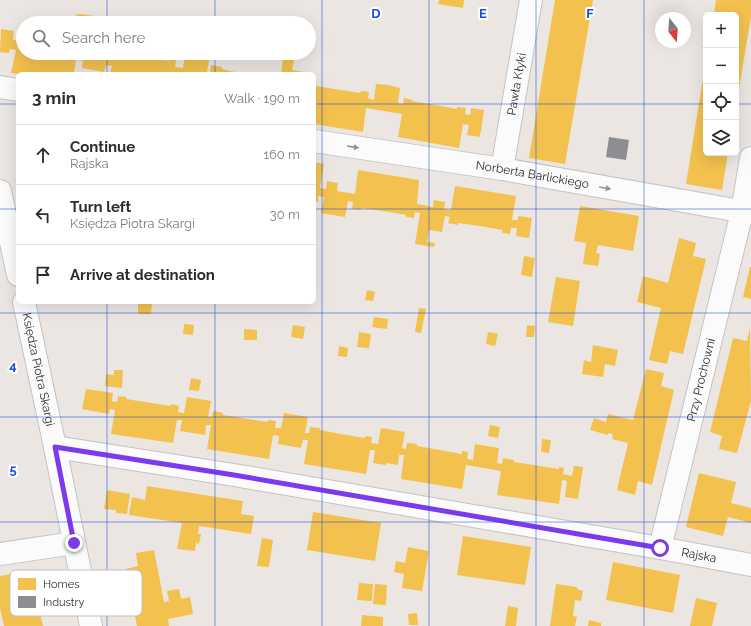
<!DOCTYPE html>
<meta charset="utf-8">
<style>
body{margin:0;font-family:Raleway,sans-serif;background:#f2f2f3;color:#2b2b33}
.controls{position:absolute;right:12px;top:12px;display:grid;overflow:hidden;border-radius:6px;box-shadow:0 4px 16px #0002}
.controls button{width:36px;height:36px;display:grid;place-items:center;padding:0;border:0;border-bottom:1px solid #e1e1e2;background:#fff;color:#2b2b33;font:20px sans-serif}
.compass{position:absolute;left:655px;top:12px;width:36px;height:36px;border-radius:50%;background:#fff;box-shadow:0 4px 16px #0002;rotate:163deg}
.stop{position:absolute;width:12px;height:12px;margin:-9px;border:3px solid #7c3aed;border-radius:50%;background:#fff}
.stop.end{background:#7c3aed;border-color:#fff;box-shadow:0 1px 4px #0008}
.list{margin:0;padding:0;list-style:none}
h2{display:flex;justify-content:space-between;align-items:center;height:52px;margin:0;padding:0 16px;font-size:17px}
h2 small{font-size:13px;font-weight:400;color:#7c7c81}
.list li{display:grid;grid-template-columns:26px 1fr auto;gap:12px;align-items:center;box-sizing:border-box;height:60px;padding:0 16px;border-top:1px solid #e1e1e2}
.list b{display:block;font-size:15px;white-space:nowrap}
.list p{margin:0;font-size:13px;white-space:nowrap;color:#7c7c81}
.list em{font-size:13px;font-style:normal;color:#7c7c81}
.icon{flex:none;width:22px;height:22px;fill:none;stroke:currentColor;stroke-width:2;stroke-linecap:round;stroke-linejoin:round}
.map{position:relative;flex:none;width:751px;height:626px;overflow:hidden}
.search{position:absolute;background:#fff;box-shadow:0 4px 16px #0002;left:16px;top:16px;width:300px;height:44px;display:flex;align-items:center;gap:10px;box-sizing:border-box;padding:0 14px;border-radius:22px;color:#7c7c81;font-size:15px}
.panel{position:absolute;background:#fff;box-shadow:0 4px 16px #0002;left:16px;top:72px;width:300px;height:232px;border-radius:6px}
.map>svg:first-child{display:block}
</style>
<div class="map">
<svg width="751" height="626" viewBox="0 0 751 626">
<rect width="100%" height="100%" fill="#ece6e3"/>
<path fill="#f2c14e" d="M439,0H464L463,8L438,4Z
M555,0H593L565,164L529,158Z
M716,0H751V17L737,100L736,15H714Z
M80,14L101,17L100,23H75L76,15Z
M1,29L14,31L13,40H17L18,34L23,35V53H110V56H113L114,53H125L124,54L169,61L170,59L176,60L175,67L183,68L185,53H193L210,56L207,72H210L211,65L222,67V69L244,74H110L112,66L106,65L104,72L82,68L83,61L76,59L74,74H18L11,73L16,50L10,49L9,53L0,52Z
M283,59L294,60L292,70L304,72L303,74H281Z
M705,66L706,153H728L722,190L686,184Z
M314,83L316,84V86L360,93L361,91L369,92L368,98L374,100L376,84L388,85L400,88L398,103L403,104L404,98L413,100L412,101L435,105L457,109V107L466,108L465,114L470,115L471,108L484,110L481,131L479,137L467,135L469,125L463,124L459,148L398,137L402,114L366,108L363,132L314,124Z
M314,162L324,164L320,188L326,189L327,181L338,183L337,191L355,194L358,170L419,180L417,204L433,207L434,200L445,202L444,209L451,210L455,186L516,196L512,220H518V216L532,218L529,238L516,236L517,228H511L510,234L502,233V230L480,226L458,223V225L448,223L450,217L445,216L442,232L429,230L427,242L435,243L434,247L415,244L420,213L415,212L414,218L406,217V215L383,211L361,208V210L352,209L353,202L348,201L345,217L321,213L324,197L318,196V202L314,201Z
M580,206L639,216L633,251L598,245L596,253L600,254L598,266L583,264L586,243L574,241Z
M679,238L696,243L693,256L706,259L683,354L670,351L667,364L649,360L661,308L637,302L643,276L668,283Z
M524,256L535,258L532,277L521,275Z
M750,267H751V299L743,297Z
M556,277L580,281L573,326L548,322Z
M367,290L375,292L373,301L365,300Z
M138,304H152L151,314H138Z
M419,308L426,309L421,333L415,332Z
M374,317L388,319L387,329L372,327Z
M184,324L194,325L193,335L183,334Z
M293,325L305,327L303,339L291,337Z
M527,325L535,326L534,337H526Z
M750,327L751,401L737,453L719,449L722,436L710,432L733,338L747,341Z
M244,329L257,330V340H244Z
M359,332L371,334L369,348L357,347Z
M488,332L498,334L495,346L486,344Z
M593,345L618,350L615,366L605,364L603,377L582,374L584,360L591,362Z
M339,346L348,348L347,357L338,356Z
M646,369L664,373L661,386L674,390L652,485L638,481L635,495L617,490L628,443L612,439L613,434L608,433V435L590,430L594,418L606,422L608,414L633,420Z
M114,370H123L122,388L105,386L106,374L114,375Z
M191,378L201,380L199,391L189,390Z
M86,389L113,393L112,401L117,402L118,396L126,397V399L171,406V404L179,406L178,412L184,413L187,397L211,401L208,417H212L213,411L223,413V415L268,422V420L276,421L275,428H281L284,413L308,417L305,433H309L310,427L320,428V430L341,434L365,438V436L372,437L371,443L378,444L381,428L405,432L402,448L406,449L407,443L417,444V446L462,454V451L468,452L467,459L473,460L475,444L499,448L497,463L502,464L503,458L514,460V462L559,469V467L564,468L563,474L572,476L574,466L583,467L578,499L565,497L567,481L562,480L559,504L497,495L501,471L466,465L462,489L401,479L404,455H399L398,465L386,463V465L373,463L375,450H370L366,474L304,464L308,440H303L301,448L278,444L279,436L273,435L269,459L207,449L211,425H206L205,435L180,431L182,420H177L173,443L111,434L115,410L110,409L109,414L82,409Z
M490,425L500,427L498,438L488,436Z
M542,439L551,440L549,453L541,452Z
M699,473L736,482L731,503L751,508V523L728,517L723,536L686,527Z
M147,486L243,501L241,514L254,516L251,534L199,526L198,534H201L199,544L196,543L195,551L177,549L182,523L129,515L132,497L145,500Z
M107,490L130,494L127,514L116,513V510L104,509Z
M313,512L381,523L375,561L307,550Z
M463,536L531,547L525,585L457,575Z
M262,538L273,540L269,567L257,566Z
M408,547L429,551L422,591L402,588L404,574L394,572L396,561L405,563Z
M154,550L164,602L169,601L167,591L179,589L181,599L190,597L193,614L168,619L169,626H137L126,569L138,566L136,553Z
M613,562L680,575L673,613L606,600Z
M16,573L19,587L15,588V593L35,589L43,626H4L0,608V576Z
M359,583L373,584L372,601L357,600Z
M375,584L387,585L386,605L373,604Z
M556,584L577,587V589L583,591L581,601L575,600L573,616L577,617L575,626H550Z
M696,598L717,603L712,626H690Z
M508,606L518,608L516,626H505Z
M417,613L418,625H409L408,614Z
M362,615L383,617V626H361Z
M589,620L601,623V626H588Z"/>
<path fill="#8d8d92" d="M609,137L629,140L626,160L606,157Z"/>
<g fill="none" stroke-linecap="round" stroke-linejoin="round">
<g stroke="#c3c3c3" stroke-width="24">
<g id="street">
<path d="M0,87L18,90"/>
<path id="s1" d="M314,141L502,169L751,213"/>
<path id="s2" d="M502,169L531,0"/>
<path id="s3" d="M55,447L234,475L660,548L751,565"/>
<path id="s4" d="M660,548L742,212L751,158"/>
<path d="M0,554L74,543"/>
</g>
</g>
<g stroke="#c3c3c3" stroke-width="24">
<g id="secondary">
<path d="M0,191L18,275"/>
<path id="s5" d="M24,302L55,447L91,626"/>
</g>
</g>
<use href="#street" stroke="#fcfbfb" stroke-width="22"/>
<use href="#secondary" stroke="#fcfbfb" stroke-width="22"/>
</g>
<defs><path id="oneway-solid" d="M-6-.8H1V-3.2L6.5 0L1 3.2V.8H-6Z"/></defs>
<g fill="#959494">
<use href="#oneway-solid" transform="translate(353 147) rotate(9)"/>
<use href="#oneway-solid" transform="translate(605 188) rotate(10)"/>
</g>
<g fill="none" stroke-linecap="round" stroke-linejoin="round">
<path stroke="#7c3aed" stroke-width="5" d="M74,543L55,447L234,475L660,548"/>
</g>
<path fill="none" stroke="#1d4ed8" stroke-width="1" stroke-opacity="0.55" d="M107,0V23M215,0V23M322,0V626M429,0V626M536,0V626M644,0V626M107,53V74M215,53V74M0,104H18M314,104H706M736,104H751M0,209H18M314,209H751M107,302V626M215,302V626M0,313H751M0,417H751M0,522H751"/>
<g text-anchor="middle" stroke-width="4" stroke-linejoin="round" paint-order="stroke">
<g font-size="12" fill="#2e2e2e" stroke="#fff">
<text dy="4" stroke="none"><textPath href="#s2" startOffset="86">Pawła Kłyki</textPath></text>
<text dy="4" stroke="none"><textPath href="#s1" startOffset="221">Norberta Barlickiego</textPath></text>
<text dy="4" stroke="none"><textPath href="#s5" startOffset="69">Księdza Piotra Skargi</textPath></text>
<text dy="4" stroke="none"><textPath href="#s4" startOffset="173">Przy Prochowni</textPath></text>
<text dy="4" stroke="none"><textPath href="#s3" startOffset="653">Rajska</textPath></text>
</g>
</g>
<rect x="10" y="570" width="132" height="46" rx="6" fill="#fff" stroke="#c0c0c0" stroke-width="1"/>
<rect x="18" y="578" width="18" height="12" fill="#f2c14e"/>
<rect x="18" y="596" width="18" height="12" fill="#8d8d92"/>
<g font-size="11" fill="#2e2e2e">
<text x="43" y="588">Homes</text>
<text x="43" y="606">Industry</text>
</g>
<g font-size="13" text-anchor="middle" font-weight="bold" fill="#1d4ed8" stroke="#fff" stroke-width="4" stroke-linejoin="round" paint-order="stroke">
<text x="376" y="18">D</text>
<text x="483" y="18">E</text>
<text x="590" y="18">F</text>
<text x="13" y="370">4</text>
<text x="13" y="474">5</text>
</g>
</svg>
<div class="controls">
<button>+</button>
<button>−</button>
<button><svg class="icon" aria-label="locate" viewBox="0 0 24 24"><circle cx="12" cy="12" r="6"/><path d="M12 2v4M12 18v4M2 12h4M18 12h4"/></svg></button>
<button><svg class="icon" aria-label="layers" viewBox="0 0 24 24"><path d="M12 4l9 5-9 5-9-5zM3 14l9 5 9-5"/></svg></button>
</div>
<svg class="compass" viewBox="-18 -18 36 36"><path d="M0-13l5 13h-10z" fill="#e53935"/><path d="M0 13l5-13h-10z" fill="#7c7c81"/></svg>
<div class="stop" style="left:660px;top:548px"></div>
<div class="stop end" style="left:74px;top:543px"></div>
<div class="search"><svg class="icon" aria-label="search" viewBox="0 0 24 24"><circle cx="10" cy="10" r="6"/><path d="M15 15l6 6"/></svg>Search here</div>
<section class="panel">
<h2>3 min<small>Walk · 190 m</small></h2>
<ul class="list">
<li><svg class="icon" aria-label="ahead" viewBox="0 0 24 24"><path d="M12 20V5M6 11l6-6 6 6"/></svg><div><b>Continue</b><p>Rajska</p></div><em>160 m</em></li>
<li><svg class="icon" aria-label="left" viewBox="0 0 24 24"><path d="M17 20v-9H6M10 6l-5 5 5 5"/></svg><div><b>Turn left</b><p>Księdza Piotra Skargi</p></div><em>30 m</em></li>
<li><svg class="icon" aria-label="arrive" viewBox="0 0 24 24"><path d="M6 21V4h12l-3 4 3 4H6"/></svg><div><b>Arrive at destination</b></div></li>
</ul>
</section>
</div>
